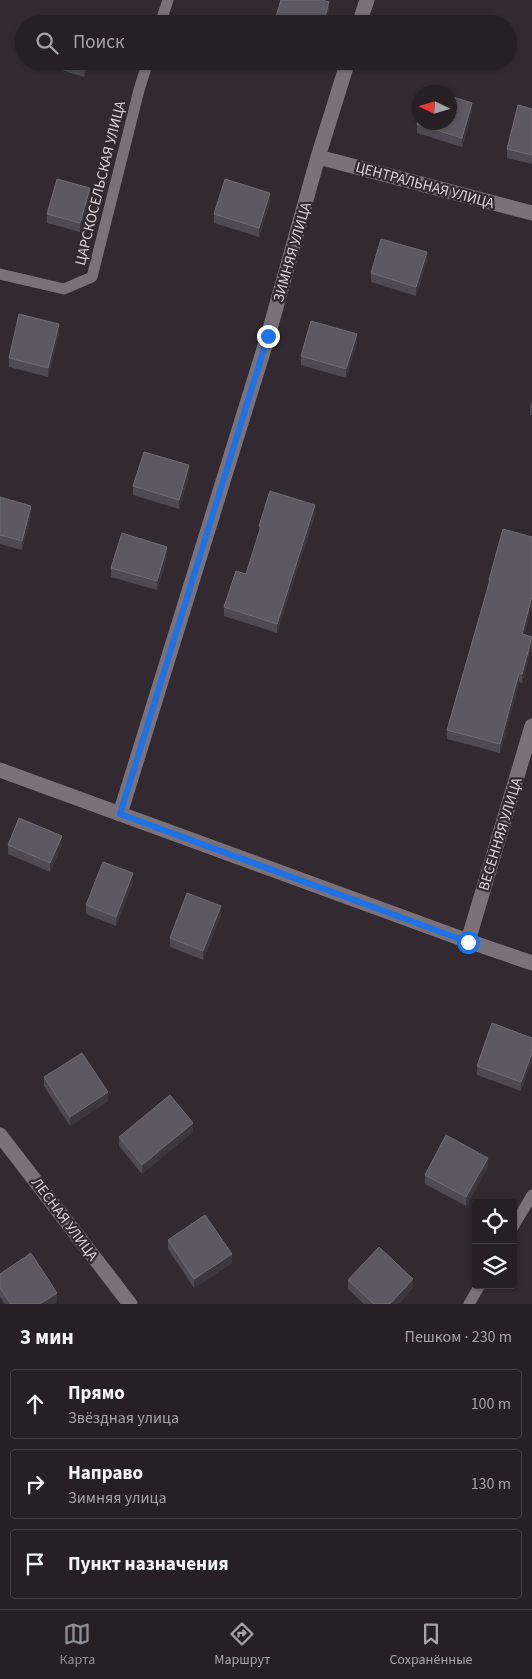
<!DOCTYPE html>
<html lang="ru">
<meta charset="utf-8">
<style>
body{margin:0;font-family:"Source Sans 3",sans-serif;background:#322d31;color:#f1f3f6}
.controls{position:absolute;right:15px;bottom:15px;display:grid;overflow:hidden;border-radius:5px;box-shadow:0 1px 4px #0004}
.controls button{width:45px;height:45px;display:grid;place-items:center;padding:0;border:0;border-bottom:1px solid #423e41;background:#262024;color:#f1f3f6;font:25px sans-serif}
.compass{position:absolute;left:412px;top:85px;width:45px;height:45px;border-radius:50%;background:#262024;box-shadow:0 1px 4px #0004;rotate:274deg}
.stop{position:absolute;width:15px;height:15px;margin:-11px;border:4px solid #1a73e8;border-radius:50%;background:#fff}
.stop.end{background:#1a73e8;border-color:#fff;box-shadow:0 1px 5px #0008}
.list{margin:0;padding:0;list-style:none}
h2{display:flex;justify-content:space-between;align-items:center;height:65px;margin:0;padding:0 20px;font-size:21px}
h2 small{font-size:16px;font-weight:400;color:#a4a3a6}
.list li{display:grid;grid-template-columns:32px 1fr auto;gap:15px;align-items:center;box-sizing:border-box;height:70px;margin:0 10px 10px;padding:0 10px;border:1px solid #423e41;border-radius:5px}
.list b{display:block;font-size:19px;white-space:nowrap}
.list p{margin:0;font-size:16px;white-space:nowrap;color:#a4a3a6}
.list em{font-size:16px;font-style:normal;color:#a4a3a6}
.icon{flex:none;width:28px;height:28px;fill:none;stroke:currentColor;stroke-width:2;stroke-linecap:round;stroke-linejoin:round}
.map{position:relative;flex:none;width:532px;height:1304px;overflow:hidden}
.search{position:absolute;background:#262024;box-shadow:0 1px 4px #0004;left:15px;right:15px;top:15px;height:55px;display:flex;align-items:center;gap:12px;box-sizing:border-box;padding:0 18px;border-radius:28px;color:#a4a3a6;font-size:19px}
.sheet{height:305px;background:#262024}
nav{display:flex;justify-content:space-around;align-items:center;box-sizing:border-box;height:70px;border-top:1px solid #423e41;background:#262024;font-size:14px;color:#a4a3a6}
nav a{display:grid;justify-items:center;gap:2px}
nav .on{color:#8c9099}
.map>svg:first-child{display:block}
</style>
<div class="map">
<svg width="532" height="1304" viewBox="0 0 532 1304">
<rect width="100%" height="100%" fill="#322a30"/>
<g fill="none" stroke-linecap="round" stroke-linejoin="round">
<path stroke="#7b7179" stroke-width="11" d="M160,24L168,0
M0,274L64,289L92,277L139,90L148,61
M513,1227L532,1195
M469,1304L480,1285"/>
<path stroke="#7b7179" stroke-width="15" d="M359,24L367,0
M318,157L532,213
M0,770L468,941L532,963
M120,814L268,336L318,157L348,61
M468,941L532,726
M0,1135L130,1304"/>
</g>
<path fill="#4e4953" d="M33,61H89L84,77Z
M532,109V164L507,158V149Z
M472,112L462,147L417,133V124Z
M90,197L80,232L47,223V214Z
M270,202L259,237L214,223V214Z
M427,261L416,296L371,282V273Z
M59,333L48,377L9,367V358Z
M357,343L346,378L301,365V356Z
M532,401V415H530V406Z
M189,474L179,509L133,495V486Z
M0,497L31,515L22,550L0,544Z
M315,514L277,633L224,616V607L246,574L259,531V526Z
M532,537V605L524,635L532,646L522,683L519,682L500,753L447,739V730L489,584V580Z
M167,556L157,590L111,577V568Z
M8,845H62L50,872L8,854Z
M133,882L116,926L86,914V905Z
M221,915L203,960L170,947V938Z
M532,1038L521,1091L477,1075V1066Z
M44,1077L108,1101L70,1126L44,1086Z
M193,1132L142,1174L119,1146V1137Z
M488,1167L466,1206L425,1184V1175Z
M168,1240L232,1263L194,1288L168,1249Z
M0,1274L57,1302L54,1304H5L0,1297Z
M348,1280L413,1288L398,1304H364L348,1289Z"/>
<path fill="#3c373f" d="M329,2V11L326,24H323Z
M87,61H89L84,77V68Z
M472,103V112L462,147V138Z
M90,188V197L80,232V223Z
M270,193V202L259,237V228Z
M427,252V261L416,296V287Z
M59,324V333L48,377V368Z
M357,334V343L346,378V369Z
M189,465V474L179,509V500Z
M315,505V514L277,633V624Z
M31,506V515L22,550V541Z
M167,547V556L157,590V581Z
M532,596V605L522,644V634Z
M532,637V646L522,683V674Z
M519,673V682L500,753V744Z
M62,836V845L50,872V863Z
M133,873V882L116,926V917Z
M221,906V915L203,960V951Z
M532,1053V1062L521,1091V1082Z
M108,1092V1101L70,1126V1117Z
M193,1123V1132L142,1174V1165Z
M488,1158V1167L466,1206V1197Z
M232,1254V1263L194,1288V1279Z
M413,1279V1288L398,1304H390Z
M57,1293V1302L54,1304H40Z"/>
<path fill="#5d5861" stroke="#706c74" d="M281,0H322L329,2L323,24H275L274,23Z
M42,17L63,24H40Z
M62,61H87L84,68Z
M427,89L438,92H426Z
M450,96L472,103L462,138L417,124L420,115V122H450Z
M518,105L532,109V155L507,149Z
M57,179L90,188L80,223L47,214Z
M225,179L270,193L259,228L214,214Z
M381,239L427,252L416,287L371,273Z
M19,314L59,324L48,368L9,358Z
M311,321L357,334L346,369L301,356Z
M144,452L189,465L179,500L133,486Z
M270,491L315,505L277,624L224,607L236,571L246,574L261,526H259Z
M0,497L31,506L22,541L0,535Z
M503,529L532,537V596L522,634L532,637L522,674L519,673L500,744L447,730L490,580H489Z
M122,533L167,547L157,581L111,568Z
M19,818L62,836L50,863L8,845Z
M103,862L133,873L116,917L86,905Z
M187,893L221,906L203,951L170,938Z
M492,1023L532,1038V1053L521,1082L477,1066Z
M82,1053L108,1092L70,1117L44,1077Z
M170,1095L193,1123L142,1165L119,1137Z
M446,1135L488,1158L466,1197L425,1175Z
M205,1215L232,1254L194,1279L168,1240Z
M379,1247L413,1279L390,1304H374L348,1280Z
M31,1253L57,1293L40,1304H11L0,1288V1274Z"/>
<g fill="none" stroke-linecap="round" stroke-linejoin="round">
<path stroke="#1a73e8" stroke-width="6" d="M268,336L120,814L468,942"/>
</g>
<g text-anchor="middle" stroke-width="4.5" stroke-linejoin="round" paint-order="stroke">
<g font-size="15" fill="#dad4d8" stroke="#322a30">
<text transform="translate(100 183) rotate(-76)" y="5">ЦАРСКОСЕЛЬСКАЯ УЛИЦА</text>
<text transform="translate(425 185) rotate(15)" y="5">ЦЕНТРАЛЬНАЯ УЛИЦА</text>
<text transform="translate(292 252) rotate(-74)" y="5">ЗИМНЯЯ УЛИЦА</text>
<text transform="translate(500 834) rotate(-73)" y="5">ВЕСЕННЯЯ УЛИЦА</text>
<text transform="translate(65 1219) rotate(53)" y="5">ЛЕСНАЯ УЛИЦА</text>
</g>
</g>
</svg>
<div class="controls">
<button><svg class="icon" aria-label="locate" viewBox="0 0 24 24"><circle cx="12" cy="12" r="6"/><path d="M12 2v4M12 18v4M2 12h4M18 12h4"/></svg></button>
<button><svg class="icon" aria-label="layers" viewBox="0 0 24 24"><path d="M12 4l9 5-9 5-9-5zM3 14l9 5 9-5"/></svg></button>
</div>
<svg class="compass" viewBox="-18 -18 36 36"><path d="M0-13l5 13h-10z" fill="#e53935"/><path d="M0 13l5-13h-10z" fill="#a4a3a6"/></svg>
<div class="stop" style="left:468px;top:942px"></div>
<div class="stop end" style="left:268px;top:336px"></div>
<div class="search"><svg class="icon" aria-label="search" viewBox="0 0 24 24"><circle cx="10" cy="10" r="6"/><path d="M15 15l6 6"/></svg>Поиск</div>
</div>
<section class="sheet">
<h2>3 мин<small>Пешком · 230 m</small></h2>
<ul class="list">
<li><svg class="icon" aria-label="ahead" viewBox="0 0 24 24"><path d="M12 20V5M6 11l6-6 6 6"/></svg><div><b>Прямо</b><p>Звёздная улица</p></div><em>100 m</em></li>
<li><svg class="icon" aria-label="right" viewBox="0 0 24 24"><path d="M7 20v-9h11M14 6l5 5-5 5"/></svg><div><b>Направо</b><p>Зимняя улица</p></div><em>130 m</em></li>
<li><svg class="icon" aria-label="arrive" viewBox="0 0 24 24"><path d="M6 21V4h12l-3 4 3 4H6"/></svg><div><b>Пункт назначения</b></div></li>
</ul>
</section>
<nav>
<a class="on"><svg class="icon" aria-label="map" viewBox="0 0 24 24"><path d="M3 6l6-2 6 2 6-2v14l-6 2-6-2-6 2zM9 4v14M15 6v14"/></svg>Карта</a>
<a><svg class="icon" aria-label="directions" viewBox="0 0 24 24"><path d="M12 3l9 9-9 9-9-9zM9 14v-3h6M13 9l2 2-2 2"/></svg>Маршрут</a>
<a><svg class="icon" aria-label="saved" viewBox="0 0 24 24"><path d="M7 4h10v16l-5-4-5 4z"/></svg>Сохранённые</a>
</nav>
